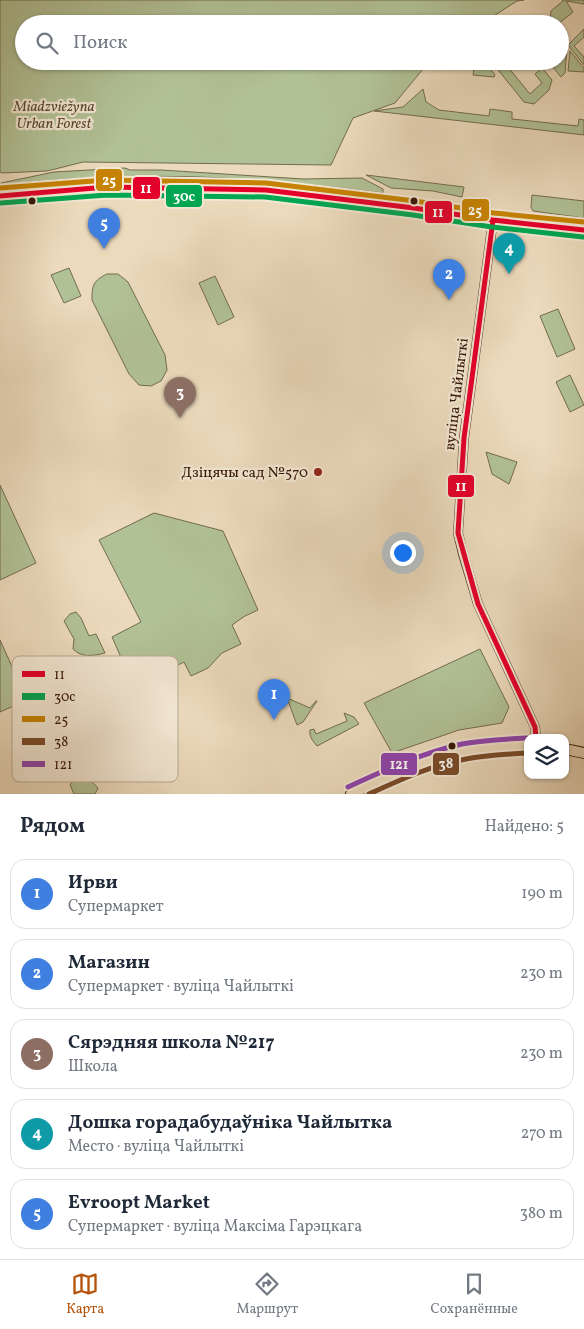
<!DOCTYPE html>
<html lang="ru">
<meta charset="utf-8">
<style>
body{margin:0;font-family:Vollkorn,serif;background:#f2f2f3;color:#1f2937}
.controls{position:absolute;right:15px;bottom:15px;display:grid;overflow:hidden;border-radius:10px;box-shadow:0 1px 4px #0004}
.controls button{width:45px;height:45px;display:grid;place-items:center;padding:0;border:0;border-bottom:1px solid #e0e1e3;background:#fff;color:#1f2937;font:25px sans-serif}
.you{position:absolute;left:402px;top:552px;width:18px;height:18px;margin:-12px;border:4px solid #fff;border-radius:50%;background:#1a73e8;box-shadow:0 0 0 8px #1a73e833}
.badge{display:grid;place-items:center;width:32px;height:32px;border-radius:50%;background:#b45309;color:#fff;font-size:16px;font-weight:700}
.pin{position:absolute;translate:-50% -41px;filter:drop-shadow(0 1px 2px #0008)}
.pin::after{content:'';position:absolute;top:26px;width:18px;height:15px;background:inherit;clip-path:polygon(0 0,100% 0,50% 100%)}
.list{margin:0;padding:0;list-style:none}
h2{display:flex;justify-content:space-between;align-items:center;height:65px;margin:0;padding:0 20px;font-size:21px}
h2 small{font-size:16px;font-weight:400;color:#747a83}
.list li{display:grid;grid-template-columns:32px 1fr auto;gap:15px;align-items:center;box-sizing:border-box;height:70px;margin:0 10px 10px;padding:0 10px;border:1px solid #e0e1e3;border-radius:15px}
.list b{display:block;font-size:19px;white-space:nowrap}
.list p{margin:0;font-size:16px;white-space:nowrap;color:#747a83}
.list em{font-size:16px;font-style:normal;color:#747a83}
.icon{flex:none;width:28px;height:28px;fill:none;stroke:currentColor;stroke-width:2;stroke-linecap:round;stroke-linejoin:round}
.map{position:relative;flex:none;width:584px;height:794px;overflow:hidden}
.search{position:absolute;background:#fff;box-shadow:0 1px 4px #0004;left:15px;right:15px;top:15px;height:55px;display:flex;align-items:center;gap:12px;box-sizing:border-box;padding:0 18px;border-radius:28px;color:#747a83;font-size:19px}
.sheet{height:465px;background:#fff}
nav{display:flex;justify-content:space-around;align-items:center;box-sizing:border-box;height:70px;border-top:1px solid #e0e1e3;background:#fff;font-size:14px;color:#747a83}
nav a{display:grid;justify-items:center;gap:2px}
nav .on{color:#b45309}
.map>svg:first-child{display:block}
</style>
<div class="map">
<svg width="584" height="794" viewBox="0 0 584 794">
<rect width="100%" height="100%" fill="#ebdabc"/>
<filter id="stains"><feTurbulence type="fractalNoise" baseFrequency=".004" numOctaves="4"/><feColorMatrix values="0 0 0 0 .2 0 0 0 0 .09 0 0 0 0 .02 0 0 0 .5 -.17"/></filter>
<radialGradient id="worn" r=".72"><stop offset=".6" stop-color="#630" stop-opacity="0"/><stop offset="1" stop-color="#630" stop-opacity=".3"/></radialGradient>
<path fill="#b1c196" stroke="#736b4e" d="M0,0H524L517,1L481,24H24V61H432L423,69L395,103L353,118L331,165L83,162L47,171L2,173L0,172Z
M562,0H584V4L566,1L573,12L558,24H550L551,11L563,1Z
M584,29V37L574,46L584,57V65L568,45Z
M566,46L567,48L565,73L561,77L548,61H560V50Z
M570,51L584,68V72L568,71Z
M442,61H484L495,75L494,77L473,75L474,68C459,66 446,63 432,68Z
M491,61H503L530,94L542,83L535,74L542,68L552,80L549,90L534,104L524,102Z
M423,89L426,102L439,110L489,116L490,109L512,112V119L578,126L579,119L584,120V135L374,111L403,107Z
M125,168L130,170H161L303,179L362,178L383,189V193C350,189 318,185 285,182C191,174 95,174 1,185V183L54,172Z
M366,175L464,187L462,197L433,191L391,188Z
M532,195L584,201V218L533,211L531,207Z
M69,268L81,296L64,303L51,275Z
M107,274H118L128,282L165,355L167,370L161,381L151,386L139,385L129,374L92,300C92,285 93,281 107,274Z
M215,276L234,317L218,325L199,283Z
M558,309L575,349L557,357L540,316Z
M570,375L584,405L570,412L556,382Z
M486,452L517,462L509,484L492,474Z
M0,485L36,563L0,580Z
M154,513L223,531L258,610L245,616L232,625L241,644L222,653L208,668L191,676L184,662L156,676L157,679L152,682L158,693L144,700L125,678L119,667L120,655L112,637L141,622L99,540Z
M76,612L81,618L89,636L96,634L105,653C93,656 82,658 73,649L74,639L64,621L70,614Z
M0,640L27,700L0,712Z
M480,649L509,707L502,723L459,730L392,753L364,703Z
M287,698L310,708L316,701H317L303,722L297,725Z
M344,713L354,717L359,724L317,746C313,741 309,737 310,730L314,729L316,734L347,721Z
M77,776L89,779L98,788L95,794H74L70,785Z"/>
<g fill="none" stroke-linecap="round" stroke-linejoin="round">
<g stroke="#624634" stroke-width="10">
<path id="minor" d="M493,220L464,438L458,533L463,554L478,604L535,727L536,738"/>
</g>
<g stroke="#351506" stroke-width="12">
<path id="major" d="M0,196L107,187L266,190L414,208L493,220L584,230
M565,749L584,753
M351,794C388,777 426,759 466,751C487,748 507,747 528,745"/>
</g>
<use href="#minor" stroke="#f2e7d3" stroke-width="8"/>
<use href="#major" stroke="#ebdabc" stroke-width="10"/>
<g stroke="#f2e7d3" stroke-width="9">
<path id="bus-1" d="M0,196L107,187L266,190L414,208L493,220L584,230
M493,220L464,438L458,533L478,604L535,727L536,738"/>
</g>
<g stroke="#f2e7d3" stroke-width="9">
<path id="bus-2" d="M1,203L107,195L265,197L413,215L492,227L583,237"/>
</g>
<g stroke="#f2e7d3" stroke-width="9">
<path id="bus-3" d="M0,188L107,180L266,183L415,201L494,213L584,222"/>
</g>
<g stroke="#f2e7d3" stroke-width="9">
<path id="bus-4" d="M369,794C400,780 432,765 466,759C486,755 507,754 528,753"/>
</g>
<g stroke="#f2e7d3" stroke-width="9">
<path id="bus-5" d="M348,787C385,770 422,753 462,744C484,740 506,739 527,738"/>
</g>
<use href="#bus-1" stroke="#e4002b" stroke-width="5"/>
<use href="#bus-2" stroke="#00a651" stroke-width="5"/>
<use href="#bus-3" stroke="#c68202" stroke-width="5"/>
<use href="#bus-4" stroke="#7a4b2a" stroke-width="5"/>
<use href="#bus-5" stroke="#8e44ad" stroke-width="5"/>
</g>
<g fill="#351506" stroke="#f2e7d3" stroke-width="2">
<circle cx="32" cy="201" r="4.5"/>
<circle cx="414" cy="201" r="4.5"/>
<circle cx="452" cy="746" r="4.5"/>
</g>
<circle fill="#8f2418" stroke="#f2e7d3" stroke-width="2" cx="318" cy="472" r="5"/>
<g text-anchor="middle" stroke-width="4.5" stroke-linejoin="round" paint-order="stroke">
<g font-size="15" font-style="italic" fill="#5a4931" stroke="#f2e7d3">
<text x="54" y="111">Miadzviežyna<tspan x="54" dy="17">Urban Forest</tspan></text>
</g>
<g font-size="15" fill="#351506" stroke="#f2e7d3">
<text transform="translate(456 394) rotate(-83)" y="5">вуліца Чайлыткі</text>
</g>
<g font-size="15" fill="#351506" stroke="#f2e7d3" text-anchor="end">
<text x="308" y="477">Дзіцячы сад №570</text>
</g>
</g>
<rect x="12" y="656" width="166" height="126" rx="8" fill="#f2e7d3" stroke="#b9a896" stroke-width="1"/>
<rect x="22" y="671" width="23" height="6" fill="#e4002b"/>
<rect x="22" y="693" width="23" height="7" fill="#00a651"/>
<rect x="22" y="716" width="23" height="6" fill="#c68202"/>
<rect x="22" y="738" width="23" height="7" fill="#7a4b2a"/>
<rect x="22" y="761" width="23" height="6" fill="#8e44ad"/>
<g font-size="14" fill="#351506">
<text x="54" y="679">11</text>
<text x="54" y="701">30с</text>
<text x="54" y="724">25</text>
<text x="54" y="746">38</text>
<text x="54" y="769">121</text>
</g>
<g stroke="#f2e7d3" stroke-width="2">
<rect x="95" y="168" width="28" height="24" rx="5" fill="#c68202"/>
<rect x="132" y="176" width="29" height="24" rx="5" fill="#e4002b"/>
<rect x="165" y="184" width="38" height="24" rx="5" fill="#00a651"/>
<rect x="461" y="198" width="29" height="24" rx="5" fill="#c68202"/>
<rect x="424" y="200" width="29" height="24" rx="5" fill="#e4002b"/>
<rect x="447" y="474" width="28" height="24" rx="5" fill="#e4002b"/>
<rect x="432" y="752" width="28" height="24" rx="5" fill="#7a4b2a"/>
<rect x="380" y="752" width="38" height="24" rx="5" fill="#8e44ad"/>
</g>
<g font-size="14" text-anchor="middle" font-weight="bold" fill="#fff">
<text x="109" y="185">25</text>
<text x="146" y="193">11</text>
<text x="184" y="201">30с</text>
<text x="475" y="215">25</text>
<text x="438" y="217">11</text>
<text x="461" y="491">11</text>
<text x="446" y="768">38</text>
<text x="399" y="769">121</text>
</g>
<rect width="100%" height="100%" filter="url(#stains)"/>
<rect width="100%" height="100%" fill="url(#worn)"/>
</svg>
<div class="controls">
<button><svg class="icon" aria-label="layers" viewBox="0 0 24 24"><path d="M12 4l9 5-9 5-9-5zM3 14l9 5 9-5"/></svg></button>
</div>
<div class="you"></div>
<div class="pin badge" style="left:274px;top:720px;background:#3f7fe0">1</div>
<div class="pin badge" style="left:449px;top:300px;background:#3f7fe0">2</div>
<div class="pin badge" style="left:180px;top:418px;background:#8d6e63">3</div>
<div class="pin badge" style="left:509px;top:274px;background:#0f9aa8">4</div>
<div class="pin badge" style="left:104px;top:249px;background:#3f7fe0">5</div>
<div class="search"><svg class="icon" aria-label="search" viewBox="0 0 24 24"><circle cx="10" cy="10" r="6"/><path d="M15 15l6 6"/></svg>Поиск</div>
</div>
<section class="sheet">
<h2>Рядом<small>Найдено: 5</small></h2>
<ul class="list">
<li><span class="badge" style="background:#3f7fe0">1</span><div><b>Ирви</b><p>Супермаркет</p></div><em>190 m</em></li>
<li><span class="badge" style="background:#3f7fe0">2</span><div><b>Магазин</b><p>Супермаркет · вуліца Чайлыткі</p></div><em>230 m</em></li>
<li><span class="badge" style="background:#8d6e63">3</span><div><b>Сярэдняя школа №217</b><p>Школа</p></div><em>230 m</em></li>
<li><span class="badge" style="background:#0f9aa8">4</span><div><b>Дошка горадабудаўніка Чайлытка</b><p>Место · вуліца Чайлыткі</p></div><em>270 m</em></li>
<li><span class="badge" style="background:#3f7fe0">5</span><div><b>Evroopt Market</b><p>Супермаркет · вуліца Максіма Гарэцкага</p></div><em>380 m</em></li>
</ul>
</section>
<nav>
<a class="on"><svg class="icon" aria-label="map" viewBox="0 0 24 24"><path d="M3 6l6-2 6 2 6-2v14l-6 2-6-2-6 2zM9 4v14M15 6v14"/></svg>Карта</a>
<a><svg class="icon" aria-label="directions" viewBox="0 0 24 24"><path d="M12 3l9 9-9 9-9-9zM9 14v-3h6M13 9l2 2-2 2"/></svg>Маршрут</a>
<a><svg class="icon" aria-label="saved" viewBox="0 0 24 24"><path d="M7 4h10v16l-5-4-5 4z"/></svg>Сохранённые</a>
</nav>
